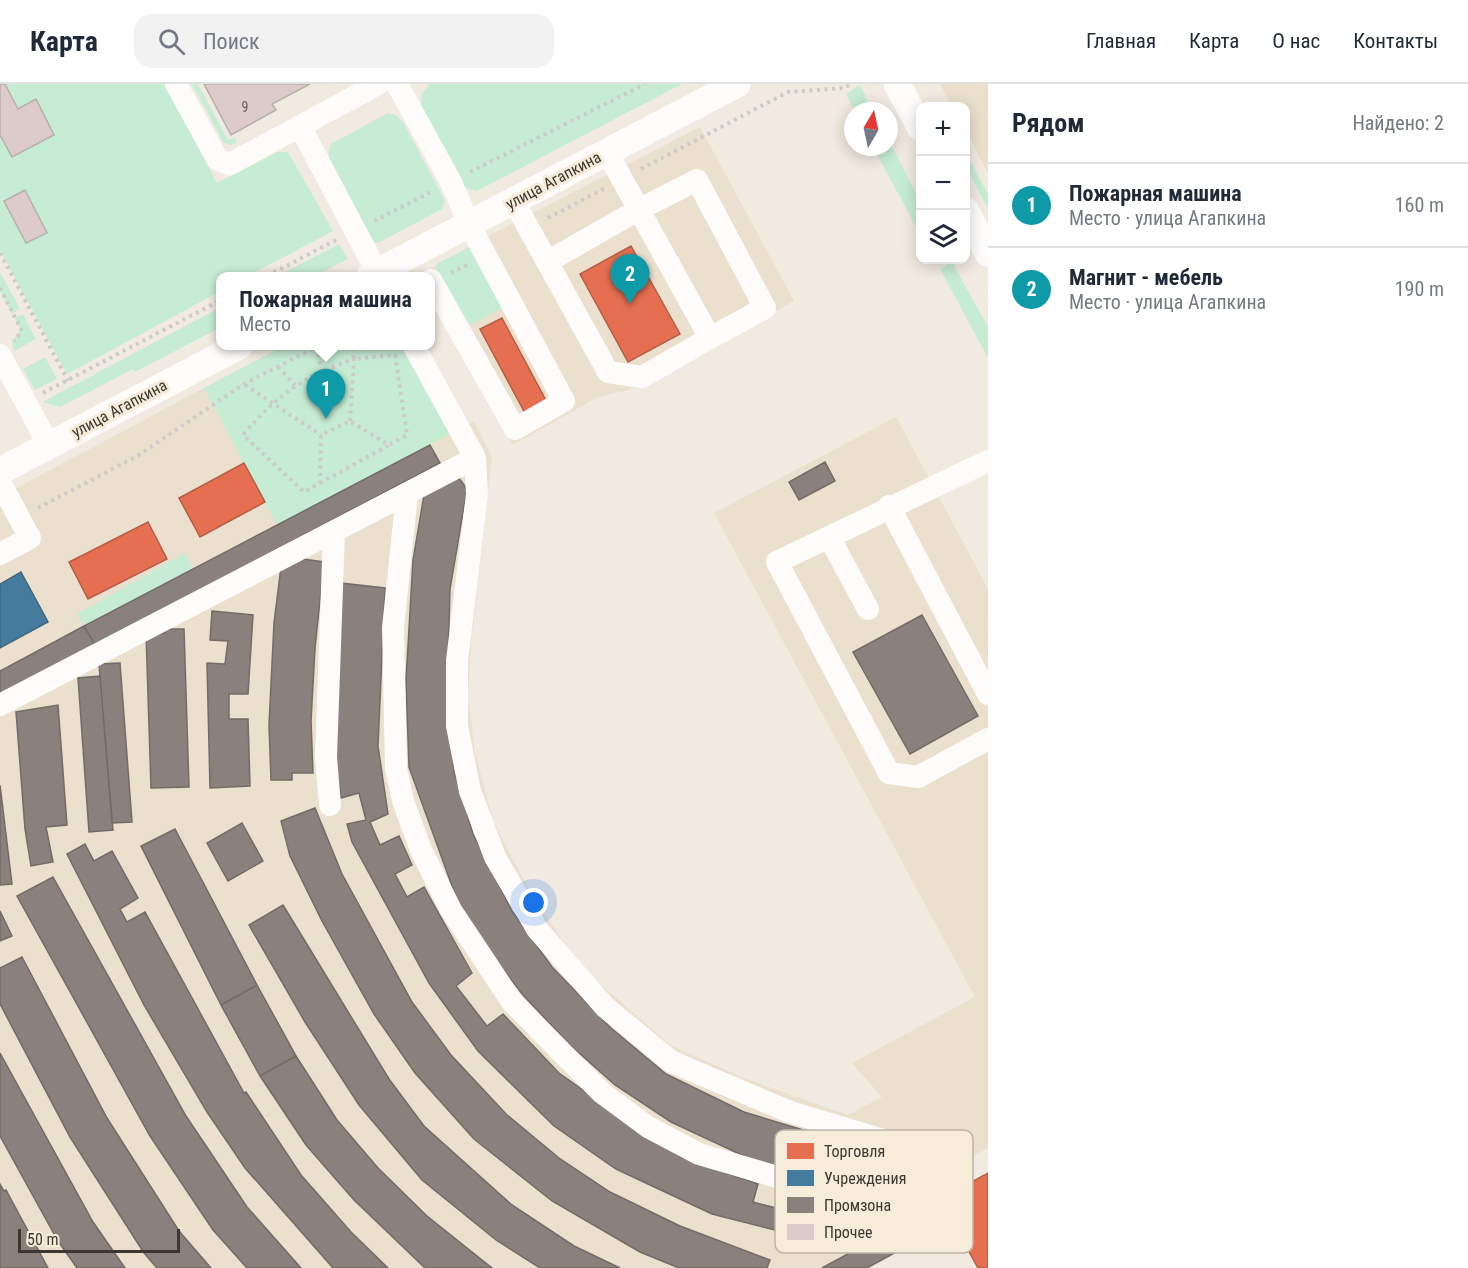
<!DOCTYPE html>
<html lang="ru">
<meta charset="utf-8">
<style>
body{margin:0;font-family:"Roboto Condensed",sans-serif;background:#f2f2f3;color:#1f2937}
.controls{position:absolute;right:18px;top:18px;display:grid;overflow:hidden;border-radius:12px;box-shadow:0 3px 15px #0003}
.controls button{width:54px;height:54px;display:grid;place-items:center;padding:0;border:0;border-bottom:2px solid #e0e1e3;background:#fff;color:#1f2937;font:30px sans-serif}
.compass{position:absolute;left:844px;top:18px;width:54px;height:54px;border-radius:50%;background:#fff;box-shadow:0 3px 15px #0003;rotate:9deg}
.scale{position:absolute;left:18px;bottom:15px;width:162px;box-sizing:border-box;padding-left:6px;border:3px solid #3c3731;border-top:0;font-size:16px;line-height:21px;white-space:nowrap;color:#3c3731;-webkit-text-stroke:4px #f7ebda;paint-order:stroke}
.you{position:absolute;left:534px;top:819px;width:21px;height:21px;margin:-15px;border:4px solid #fff;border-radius:50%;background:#1a73e8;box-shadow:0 0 0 9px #1a73e833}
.badge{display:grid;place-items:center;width:39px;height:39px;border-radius:50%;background:#b45309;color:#fff;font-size:20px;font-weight:700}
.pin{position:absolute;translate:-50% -50px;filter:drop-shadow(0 2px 3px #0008)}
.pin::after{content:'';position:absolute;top:32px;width:21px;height:18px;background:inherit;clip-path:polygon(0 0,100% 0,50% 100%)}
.popup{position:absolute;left:216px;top:188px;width:219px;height:78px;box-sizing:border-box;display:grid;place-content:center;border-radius:12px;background:#fff;filter:drop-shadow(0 2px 4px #0005);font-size:20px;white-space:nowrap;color:#747a83}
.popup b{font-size:22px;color:#1f2937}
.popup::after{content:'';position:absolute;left:50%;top:100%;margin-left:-12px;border:12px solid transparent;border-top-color:#fff}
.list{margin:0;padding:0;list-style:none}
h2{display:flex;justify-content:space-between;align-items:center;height:78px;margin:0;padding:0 24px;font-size:26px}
h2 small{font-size:20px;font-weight:400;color:#747a83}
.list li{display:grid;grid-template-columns:39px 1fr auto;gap:18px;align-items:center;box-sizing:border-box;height:84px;padding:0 24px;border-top:2px solid #e0e1e3}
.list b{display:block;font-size:22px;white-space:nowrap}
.list p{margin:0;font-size:20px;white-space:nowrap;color:#747a83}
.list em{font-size:20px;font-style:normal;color:#747a83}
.icon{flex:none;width:33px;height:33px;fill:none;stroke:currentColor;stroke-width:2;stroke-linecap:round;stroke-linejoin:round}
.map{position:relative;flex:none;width:988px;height:1184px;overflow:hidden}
header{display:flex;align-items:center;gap:36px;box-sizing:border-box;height:84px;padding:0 30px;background:#fff;border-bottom:2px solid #e0e1e3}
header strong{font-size:28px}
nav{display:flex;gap:33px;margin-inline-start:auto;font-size:21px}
.search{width:420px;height:54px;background:#f2f2f3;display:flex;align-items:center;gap:15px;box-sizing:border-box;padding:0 21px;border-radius:18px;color:#747a83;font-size:22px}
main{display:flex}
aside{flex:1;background:#fff}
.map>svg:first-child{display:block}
</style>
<header>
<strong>Карта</strong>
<div class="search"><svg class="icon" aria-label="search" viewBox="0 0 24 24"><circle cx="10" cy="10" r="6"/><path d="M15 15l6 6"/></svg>Поиск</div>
<nav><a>Главная</a><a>Карта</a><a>О нас</a><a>Контакты</a></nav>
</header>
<main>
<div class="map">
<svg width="988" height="1184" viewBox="0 0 988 1184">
<rect width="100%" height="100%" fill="#f1eae0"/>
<path fill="#ebdfcd" d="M940,0H988V89L966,47V22H952Z
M700,43L794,217L628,306L598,313L513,361L431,213V192H417L488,152Z
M204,304L278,441L474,337L492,373L471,560L468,613L475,668L493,737L531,810L570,867L599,899L670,961L744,994L848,1031L882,1013L852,979L975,913L714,429L896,333L988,505V1064L918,1102L909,1141L911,1160L867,1184H0V413Z"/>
<path fill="#c6ecd3" d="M5,0H164L217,99L278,68H288L333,147L248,192H221V207L67,290L0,166V51L12,73L54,51L36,16L18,25Z
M192,0H198L228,56L235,53L237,58L231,61L224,59Z
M430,0H682L477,107L464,103L421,21L422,10Z
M860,1L873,27H855L846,10Z
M388,29L396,31L403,38L445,117L442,125L378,159L374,158L328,72L331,60Z
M889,57L920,117V150L873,63H889Z
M966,69L988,110V125L966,83Z
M339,160L348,175L315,192H277Z
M471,163L503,223L473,240L467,239L436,184L438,179Z
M952,178L988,243V274L940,185Z
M0,188L20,225L12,230L0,207Z
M221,223V243L135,288L133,285L60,323L42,318Z
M23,230L36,255L14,267L12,257L21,246L15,234Z
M283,262H401L450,350L277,441L204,304Z
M45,273L57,295L35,306L23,285Z
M185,469L193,485L84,542L77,530Z"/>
<path fill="#e76f51" stroke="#b45e47" stroke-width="1.5" d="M631,162L680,250L628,278L580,190Z
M502,234L549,322L527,333L480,245Z
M244,379L265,418L200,453L179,414Z
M148,438L167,475L88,515L69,478Z
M988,1089V1184H978L940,1115Z"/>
<path fill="#457b9d" stroke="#42677d" stroke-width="1.5" d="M21,488L48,538L0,564V500Z"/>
<path fill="#8a817c" stroke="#736b66" stroke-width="1.5" d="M430,361L440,379L95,561L84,542Z
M825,378L835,397L799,416L789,398Z
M459,394L467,405L450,505L447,606L454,687L473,750L512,827L552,883L611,944L666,990L744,1028L873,1067L872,1112L746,1073L671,1038L615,1001L570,961L523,911L494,874L457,816L409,683L406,596L413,476L424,411Z
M303,475L324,478L315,564L311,637L313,689H292V696H271L269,641L274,539L281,483Z
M341,499L385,504L378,662L388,730L370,738L380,761L399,752L412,781L395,790L407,813L424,803L472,889L456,902L487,942L503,930L559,989L628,1038L681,1073L758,1100L753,1118L798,1130L803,1112L817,1116L813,1133L838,1139L834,1161L712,1130L616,1085L554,1042L478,967L429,899L352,758L347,740L366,736L359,709L341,714L336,679Z
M212,527L253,531L248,610H229V635H248L250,702L210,704L207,579L225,580L228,557L210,556Z
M922,531L978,632L910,670L853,568Z
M84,542L95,561L0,611V587Z
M165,545H184L189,703L151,704L146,549H165Z
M120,579L132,738L112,739L99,580Z
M100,592L113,746L89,748L78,594Z
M58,621L67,741L46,743L53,778L31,782L25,745L16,628Z
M0,701L12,800L0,801Z
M315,724L342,790L412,918L451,971L507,1031L559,1074L610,1108L680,1142L770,1176L767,1184H679L640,1168L552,1117L474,1055L415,989L374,930L322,837L290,772L281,737Z
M242,739L263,777L228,797L207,759Z
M175,745L257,901L221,921L141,762Z
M85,760L94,777L112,767L138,814L120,825L127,838L145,828L244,1009L246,1008L301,1091L351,1148L388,1184H333L245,1084L207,1028L144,921L67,770Z
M53,793L186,1032L247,1123L301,1184H247L213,1146L150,1052L17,812Z
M283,821L389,995L424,1042L512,1121L574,1162L620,1184H540L496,1156L422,1096L359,1021L305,938L249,841Z
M0,827L12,852L0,857Z
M22,873L107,1034L179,1147L211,1184H157L144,1169L70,1053L0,920V884Z
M257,901L296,972L260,992L221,921Z
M0,969L93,1138L125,1184H77L58,1157L0,1052Z
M296,972L337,1036L378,1084L427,1132L492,1184H425L354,1116L306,1061L260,992Z
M0,1100L4,1107L6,1106L48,1184H0Z
M901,1141L911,1160L867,1184H822Z"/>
<path fill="#ddcbcb" stroke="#b6b0ac" stroke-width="1.5" d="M0,0H5L18,25L36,15L54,51L12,73L0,51Z
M204,0H310L272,20L276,26L231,51Z
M25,106L47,149L26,159L4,117Z"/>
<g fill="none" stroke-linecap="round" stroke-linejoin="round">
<path stroke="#cdcbc8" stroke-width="4" stroke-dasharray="3 4.5" stroke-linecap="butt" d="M641,85L788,8L844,4L851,0
M470,88L645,0
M548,134L605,104
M374,137L431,108
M0,169L68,297
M451,189L469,180
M267,192L338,155
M0,204L22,247L14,257
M316,263L322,286
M278,283L295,301
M245,301L321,351
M43,309L221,216
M350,337L354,275C302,293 279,310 243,351L304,408L320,399L321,351L350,337L389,361L407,351L395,271L354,275L352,262
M320,399L389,361
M38,424L139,371L244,300L318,262"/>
<path stroke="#fdfcfa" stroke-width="22" d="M176,0L218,76L230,80L378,0
M397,0L451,98L469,140L564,317L515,345L431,196
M300,42L379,192
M513,116L608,288L642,293L710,254L607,68
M547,178L638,126L697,96L765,224L710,254
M0,271L49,361
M475,374L477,410L457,577V642L470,707L495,773L537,845L605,923L672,978L790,1028L880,1055L898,1091
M988,377L777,478L889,689L918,693L988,655
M0,398L30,454L0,470
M407,410L393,544L396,684L403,717L421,766L451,826L512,918L602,1009L648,1043L699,1070L846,1113L877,1131
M889,422L988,610
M829,453L868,525
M0,621L475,374L414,262
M330,721L326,673L334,448"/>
<path stroke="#fdfcfa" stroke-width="27" d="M897,0L920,43
M966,127L988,169
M370,192L737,0
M0,387L239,262"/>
</g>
<g text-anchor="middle" stroke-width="6" stroke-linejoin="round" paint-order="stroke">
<g font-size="14" fill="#645c58">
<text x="245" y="28">9</text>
</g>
<g font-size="16" fill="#3c3731" stroke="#f7ebda">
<text transform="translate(553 96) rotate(-28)" y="6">улица Агапкина</text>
<text transform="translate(119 324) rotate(-28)" y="6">улица Агапкина</text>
</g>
</g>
<rect x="775" y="1046" width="198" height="123" rx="9" fill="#f7ebda" stroke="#bfb5a7" stroke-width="1.5"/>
<rect x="787" y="1059" width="27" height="16" fill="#e76f51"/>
<rect x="787" y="1086" width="27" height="16" fill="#457b9d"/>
<rect x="787" y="1113" width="27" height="16" fill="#8a817c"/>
<rect x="787" y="1140" width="27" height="16" fill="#ddcbcb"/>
<g font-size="16" fill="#3c3731">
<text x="824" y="1073">Торговля</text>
<text x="824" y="1100">Учреждения</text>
<text x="824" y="1127">Промзона</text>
<text x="824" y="1154">Прочее</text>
</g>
</svg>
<div class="controls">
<button>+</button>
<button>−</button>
<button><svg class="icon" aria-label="layers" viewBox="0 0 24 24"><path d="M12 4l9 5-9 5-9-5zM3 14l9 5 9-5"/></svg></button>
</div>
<svg class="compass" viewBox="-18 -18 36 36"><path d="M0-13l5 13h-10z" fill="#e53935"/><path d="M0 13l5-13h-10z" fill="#747a83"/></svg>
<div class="scale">50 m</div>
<div class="you"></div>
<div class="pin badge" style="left:326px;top:335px;background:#0f9aa8">1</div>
<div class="popup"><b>Пожарная машина</b>Место</div>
<div class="pin badge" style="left:630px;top:220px;background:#0f9aa8">2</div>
</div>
<aside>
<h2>Рядом<small>Найдено: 2</small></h2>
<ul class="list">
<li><span class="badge" style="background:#0f9aa8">1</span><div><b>Пожарная машина</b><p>Место · улица Агапкина</p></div><em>160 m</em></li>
<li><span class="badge" style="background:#0f9aa8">2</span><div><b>Магнит - мебель</b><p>Место · улица Агапкина</p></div><em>190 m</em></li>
</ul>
</aside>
</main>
